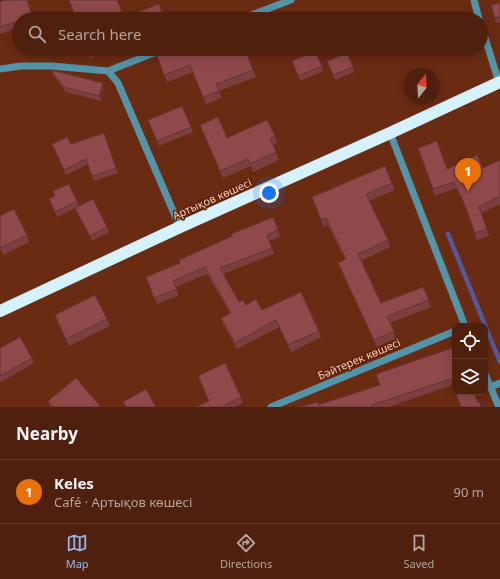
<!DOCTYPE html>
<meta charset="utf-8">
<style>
body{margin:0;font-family:"Noto Sans",sans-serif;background:#562817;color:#f1f3f6}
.controls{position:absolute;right:12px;bottom:12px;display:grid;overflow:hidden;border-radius:8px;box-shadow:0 2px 10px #0003}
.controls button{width:36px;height:36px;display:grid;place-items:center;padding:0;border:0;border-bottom:1px solid #673e2e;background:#50200e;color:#f1f3f6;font:20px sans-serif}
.compass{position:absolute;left:404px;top:68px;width:36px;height:36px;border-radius:50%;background:#50200e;box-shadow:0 2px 10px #0003;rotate:17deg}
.you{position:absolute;left:269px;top:193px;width:14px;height:14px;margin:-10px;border:3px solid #fff;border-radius:50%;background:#1a73e8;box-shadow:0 0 0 6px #1a73e833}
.badge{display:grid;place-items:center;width:26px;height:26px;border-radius:50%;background:#90b9f0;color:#fff;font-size:13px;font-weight:700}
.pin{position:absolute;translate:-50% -33px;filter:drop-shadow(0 1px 2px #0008)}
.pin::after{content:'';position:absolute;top:21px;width:14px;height:12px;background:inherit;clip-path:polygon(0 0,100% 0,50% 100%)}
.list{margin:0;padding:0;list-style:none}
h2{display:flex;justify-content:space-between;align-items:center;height:52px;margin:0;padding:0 16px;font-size:17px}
h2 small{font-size:13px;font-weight:400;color:#b4a39e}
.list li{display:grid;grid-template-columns:26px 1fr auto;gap:12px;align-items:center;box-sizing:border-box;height:64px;padding:0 16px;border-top:1px solid #673e2e}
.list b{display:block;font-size:15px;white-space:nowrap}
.list p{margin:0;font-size:13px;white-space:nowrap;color:#b4a39e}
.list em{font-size:13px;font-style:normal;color:#b4a39e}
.icon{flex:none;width:22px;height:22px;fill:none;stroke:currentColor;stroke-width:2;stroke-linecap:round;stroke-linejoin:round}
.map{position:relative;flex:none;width:500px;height:407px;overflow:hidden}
.search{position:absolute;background:#50200e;box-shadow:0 2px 10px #0003;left:12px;right:12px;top:12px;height:44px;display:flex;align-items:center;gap:10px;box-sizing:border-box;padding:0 14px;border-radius:22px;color:#b4a39e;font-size:15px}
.sheet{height:116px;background:#50200e}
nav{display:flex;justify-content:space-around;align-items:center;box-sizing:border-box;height:56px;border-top:1px solid #673e2e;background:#50200e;font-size:11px;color:#b4a39e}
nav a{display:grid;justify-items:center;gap:2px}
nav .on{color:#90b9f0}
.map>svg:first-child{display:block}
</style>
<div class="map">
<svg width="500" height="407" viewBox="0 0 500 407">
<rect width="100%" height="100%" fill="#6a2b13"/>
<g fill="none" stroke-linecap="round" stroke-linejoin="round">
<path stroke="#565999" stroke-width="4.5" d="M448,234L500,362"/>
<path stroke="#5394a8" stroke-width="7" d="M474,0L479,19
M241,19L291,0
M481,25L499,83
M0,69L21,66H52L108,71L164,49
M108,71L118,83L180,227
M390,133L465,326
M485,374L499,407
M491,387L500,383
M271,407L455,331"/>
<path stroke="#d5f1fb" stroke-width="12" d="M0,311L180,227L390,133L500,82"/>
</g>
<path fill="#7c3f40" d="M6,0H28L33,19H19V28L0,34V2Z
M500,3V22L496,23L495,18Z
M87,49H114L90,58Z
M245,49L256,77L219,91L222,98L206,104L193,72L167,82L157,56L203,51Z
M361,49H376L363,54Z
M347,53L354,72L335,80L327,61Z
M292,61L322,66L323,71L300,81Z
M51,70L104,88L101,101L66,92L53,75Z
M182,106L193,132L159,146L148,120Z
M200,125L227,138L275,136L277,143L273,145L279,160L253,172L251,166L223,178Z
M104,133L118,173L94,181L88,164L66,175L52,144H71Z
M418,148L447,169L483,168L500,160V204L481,213L489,236L477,240L464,204L456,188L435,196Z
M392,183L395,190L369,201L388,240L390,247L361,261L381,303L423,287L431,307L390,323L396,338L377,347L341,270L338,263L345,259L328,225L324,227L312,197Z
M53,191L77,201L79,206L107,227L109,232L92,241L77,213L75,208L57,217L49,199L55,196Z
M0,216L27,235L29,242L3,255L1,250H0Z
M273,217L280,237L269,241L274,254L223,274L239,302L319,331L321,337L291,352L279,327L237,349L223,324L221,318L230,313L207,274L176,287L179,295L157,304L146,277L180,263L232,236Z
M55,315L107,319L110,326L69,346L57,322Z
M0,348L32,358L34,363L1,382L0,381Z
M452,348V385L388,407H300L319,405L380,385Z
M198,376L241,397L243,403L235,407H196L209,401Z
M48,401L101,407H50Z"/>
<path fill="#653334" d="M103,83L104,88L101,101L99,96Z"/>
<path fill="#90494a" stroke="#653334" d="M6,0H27L33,19H19V21L0,27V2Z
M69,0H117L124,17L159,4L164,19H76Z
M500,3V16L495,18L491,5Z
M400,16L401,19H392Z
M174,49H202L203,51L208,49H245L253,70L216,84L219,91L203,97L190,65L164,75L157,56Z
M315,51L322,66L298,76L292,61Z
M347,53L353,67L333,75L327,61Z
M51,70L103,83L99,96L64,87Z
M182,106L191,127L157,141L148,120Z
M218,117L227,138L267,120L275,136L270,138L276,152L250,164L248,159L220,171L200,125Z
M104,133L116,168L92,176L86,159L64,170L52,144L67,137L71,144Z
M437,141L447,169L477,155L483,168L500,160V196L479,207L487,229L475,233L462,198L454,182L433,189L418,148Z
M385,166L392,183L366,194L388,240L358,254L381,303L423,287L429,300L387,316L394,331L374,340L338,263L346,259L326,218L321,220L312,197Z
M69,184L77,201L55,212L49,199L55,196L53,191Z
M93,199L107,227L90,236L75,208Z
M14,209L27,235L0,248V216Z
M273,217L278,230L267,235L272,248L220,268L239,302L243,300L246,305L256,299L262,310L301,292L319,331L288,345L276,320L235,343L221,318L231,313L205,267L173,281L177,289L154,298L146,277L180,263L179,260L232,236L231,234Z
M95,295L107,319L66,339L55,315Z
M20,337L32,358L0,376V348Z
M452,348L455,357V391L450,379L372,405L373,407H300L318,402V405L380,385L376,374Z
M225,363L241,397L225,405L226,407H196L209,401L198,376Z
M76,378L101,407H53L48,401Z
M146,389L156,407H126L123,402Z
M455,392H474L478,403L480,402L481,407H461Z"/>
<g text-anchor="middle" stroke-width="3" stroke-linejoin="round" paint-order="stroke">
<g font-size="11" fill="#f6cfc1" stroke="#5e2007">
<text transform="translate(212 199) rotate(-24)" y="4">Артықов көшесі</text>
<text transform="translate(359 359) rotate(-23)" y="4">Бәйтерек көшесі</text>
</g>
</g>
</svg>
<div class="controls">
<button><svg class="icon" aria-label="locate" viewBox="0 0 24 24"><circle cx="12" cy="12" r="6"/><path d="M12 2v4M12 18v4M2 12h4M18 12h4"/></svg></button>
<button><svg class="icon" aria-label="layers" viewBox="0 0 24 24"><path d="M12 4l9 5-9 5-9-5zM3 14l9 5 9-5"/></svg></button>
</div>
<svg class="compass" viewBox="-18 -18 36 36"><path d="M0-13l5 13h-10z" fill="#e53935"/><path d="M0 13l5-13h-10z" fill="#b4a39e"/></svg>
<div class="you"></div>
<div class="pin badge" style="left:468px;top:191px;background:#e8710a">1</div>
<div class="search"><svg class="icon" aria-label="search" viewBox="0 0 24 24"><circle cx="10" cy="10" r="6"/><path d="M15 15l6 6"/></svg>Search here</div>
</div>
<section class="sheet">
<h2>Nearby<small></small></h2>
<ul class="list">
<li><span class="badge" style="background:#e8710a">1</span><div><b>Keles</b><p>Café · Артықов көшесі</p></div><em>90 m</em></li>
</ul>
</section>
<nav>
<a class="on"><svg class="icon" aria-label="map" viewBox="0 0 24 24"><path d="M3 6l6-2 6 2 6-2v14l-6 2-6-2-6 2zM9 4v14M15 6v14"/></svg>Map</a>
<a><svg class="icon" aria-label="directions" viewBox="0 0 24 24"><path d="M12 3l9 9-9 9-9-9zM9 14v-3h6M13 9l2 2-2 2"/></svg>Directions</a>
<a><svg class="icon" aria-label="saved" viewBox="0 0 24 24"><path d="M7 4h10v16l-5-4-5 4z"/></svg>Saved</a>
</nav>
